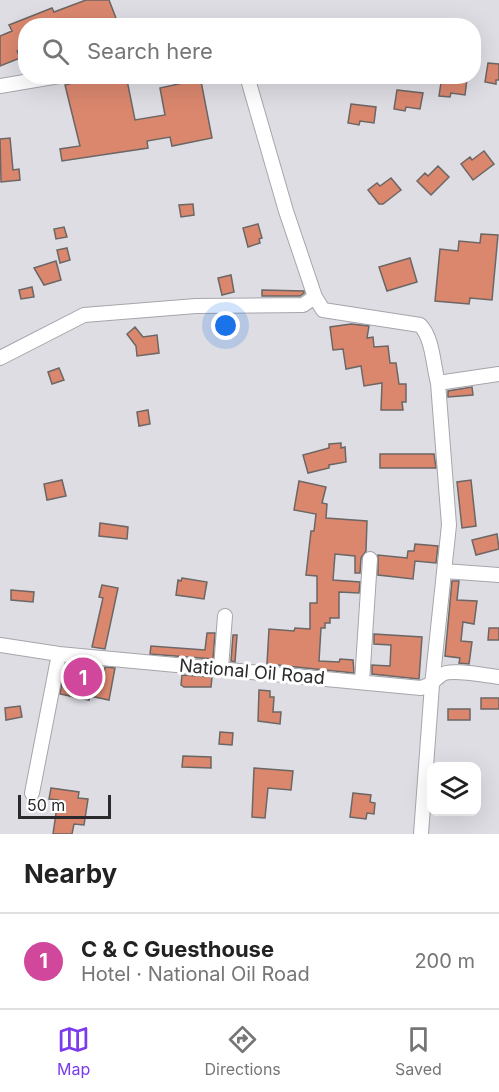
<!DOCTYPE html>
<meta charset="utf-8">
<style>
body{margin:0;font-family:Inter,sans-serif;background:#f2f2f2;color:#222}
.controls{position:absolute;right:18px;bottom:18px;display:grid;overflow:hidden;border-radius:12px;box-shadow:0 6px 24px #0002}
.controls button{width:54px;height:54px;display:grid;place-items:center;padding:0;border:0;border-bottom:2px solid #e0e0e0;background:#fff;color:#222;font:30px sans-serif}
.scale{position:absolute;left:18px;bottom:15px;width:93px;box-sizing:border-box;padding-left:6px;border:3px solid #2a2a2c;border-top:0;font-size:16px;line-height:21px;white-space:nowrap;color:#2a2a2c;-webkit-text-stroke:4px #fff;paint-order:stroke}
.you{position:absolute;left:226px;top:326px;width:21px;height:21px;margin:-15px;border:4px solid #fff;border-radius:50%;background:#1a73e8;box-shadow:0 0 0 9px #1a73e833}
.badge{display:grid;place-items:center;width:39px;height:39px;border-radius:50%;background:#7c3aed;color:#fff;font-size:20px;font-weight:700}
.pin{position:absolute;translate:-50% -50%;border:3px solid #fff;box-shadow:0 2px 6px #0006}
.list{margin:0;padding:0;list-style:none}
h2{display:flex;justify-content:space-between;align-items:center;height:78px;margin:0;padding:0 24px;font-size:26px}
h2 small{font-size:20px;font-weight:400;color:#767676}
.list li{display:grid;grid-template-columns:39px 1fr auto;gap:18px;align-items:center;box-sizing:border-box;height:96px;padding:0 24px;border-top:2px solid #e0e0e0}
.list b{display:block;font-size:22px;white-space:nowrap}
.list p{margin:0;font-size:20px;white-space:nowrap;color:#767676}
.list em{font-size:20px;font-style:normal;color:#767676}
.icon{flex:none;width:33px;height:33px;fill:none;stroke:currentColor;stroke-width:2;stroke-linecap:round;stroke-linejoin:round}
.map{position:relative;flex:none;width:499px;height:834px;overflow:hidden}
.search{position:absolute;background:#fff;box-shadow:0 6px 24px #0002;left:18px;right:18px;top:18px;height:66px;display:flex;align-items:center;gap:15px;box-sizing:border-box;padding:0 21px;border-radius:24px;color:#767676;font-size:22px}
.sheet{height:174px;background:#fff}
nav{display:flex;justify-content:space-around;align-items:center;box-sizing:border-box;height:84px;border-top:2px solid #e0e0e0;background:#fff;font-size:16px;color:#767676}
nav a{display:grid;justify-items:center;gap:3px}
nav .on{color:#7c3aed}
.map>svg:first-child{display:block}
</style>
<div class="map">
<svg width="499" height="834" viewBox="0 0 499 834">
<rect width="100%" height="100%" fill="#dedde4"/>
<path fill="#db876e" stroke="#6c6664" stroke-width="1.5" d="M86,0H109L119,26H26V48L17,51L20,58L0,66V36L12,31L9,25L52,8L54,12Z
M488,63L499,64V80H496V84L485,82Z
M90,76H120L121,81L127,80L135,120L165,115L160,88L192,81L191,76H200L212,138L172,146L170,137L147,141L148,148L62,161L60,149L80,146L65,85L90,78Z
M442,76L467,79L465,95L451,93L450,97L439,96Z
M397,90L423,93L420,109L406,107L405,111L394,109Z
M351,104L376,107L374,123L360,121L359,125L348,123Z
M10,138L13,170L19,169L20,180L1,182L0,139Z
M484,151L494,164L473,180L461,164L470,157L472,160Z
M438,166L449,177L431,195L417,181L425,173L428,176Z
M391,178L401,190L383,204H379L368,190L377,183L380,186Z
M193,204L194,215L181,217L179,205Z
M258,224L262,238L259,239L260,243L248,247L243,228Z
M64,227L67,237L56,239L54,229Z
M481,234L498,235L492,300L470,298L469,304L435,301L440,249L458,251L459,241L480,243Z
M67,248L70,260L60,263L57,250Z
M410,258L417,282L387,291L379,267Z
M56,261L61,280L44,285L34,268Z
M231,275L234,292L222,295L218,278Z
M32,287L34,297L21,299L19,290Z
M262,290L304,291V293L300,296H262Z
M351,324L369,326L367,338L373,337L374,347L388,346L390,363H396L399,384H406V402H402L403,410H381L382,383L364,386L361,366L346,369L343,349L333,350L330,327Z
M135,327L143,337L157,335L159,353L137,356L136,346L127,334Z
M59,368L64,380L52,384L48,372Z
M472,387L473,395L448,397V391Z
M148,410L150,424L139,426L137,412Z
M341,443V448L345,447L346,462L329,465V468L308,473L303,455L329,448V444Z
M380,454H434L436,468H380Z
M62,480L66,496L47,500L44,484Z
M471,480L476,526L462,528L457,482Z
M299,481L326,487L322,503L327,504L326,518L367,521L366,551L361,558L360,573H355V556L335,554L333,580L360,582L359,593L339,592V618H330V623H325V628H321L319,661L339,662L340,659L353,660L354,673L267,664L269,629L294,631L295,628L310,629V603H317V576L306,575L311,531H314L316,514L294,510Z
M100,523L128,527L127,539L99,536Z
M497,534L499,549L476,555L472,540Z
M415,544L438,546L436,563L415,561L413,579L378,575V555L407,558L408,551H414Z
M182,578L207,582L204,599L176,595L178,580L181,581Z
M452,581H459L457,600L477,601L474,624L463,622L461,641L472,642L469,664L459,663L460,658L445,656Z
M102,585L118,588L105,649L92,647L103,598L99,597Z
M11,590L34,592L33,602L11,600Z
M489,628H499V640H488Z
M207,633H215L213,659L150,654L151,646L205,650Z
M374,634L422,637L419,679L372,674V665L390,666L391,645L374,644Z
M233,635H237L235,662L231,661Z
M66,664L81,665L78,679L102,684L105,667L115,668L109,700L90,696L89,700L60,694Z
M182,675L212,677L211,687H184L181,685Z
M259,690L270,691V697H274L273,712H281L280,724L258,721Z
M481,698H499V709H481Z
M20,706L22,717L6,720L5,708Z
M448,709H470V720H448Z
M220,732L233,733L232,745L219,744Z
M183,756L211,757V768L182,767Z
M254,768L293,771L291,790L268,788L265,818L252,817Z
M51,788L79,792L78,798L88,799L84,825L74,824L72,834H53L58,800L49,799Z
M353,793L371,795L370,802L375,803L374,814L367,813L366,819L350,817Z"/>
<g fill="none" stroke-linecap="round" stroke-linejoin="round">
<g stroke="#a6a5ab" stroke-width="16">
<path id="street" d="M247,76L286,211L315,297
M0,86L59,76
M0,358L84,315L196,306L303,305L315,297L323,310L420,325C433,338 433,365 438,383L499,374
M444,571L499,575
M0,645L59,654L421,688C433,685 432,681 441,675C450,668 487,676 499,677
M221,668L225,616
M362,682L370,559
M32,793L59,654
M421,834L432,685L449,525L438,383"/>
</g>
<use href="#street" stroke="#fff" stroke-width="14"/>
</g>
<g text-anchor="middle" stroke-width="6" stroke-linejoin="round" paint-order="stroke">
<g font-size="18" fill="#2a2a2c" stroke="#fff">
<text transform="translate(252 672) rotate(5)" y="6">National Oil Road</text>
</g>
</g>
</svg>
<div class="controls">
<button><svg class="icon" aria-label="layers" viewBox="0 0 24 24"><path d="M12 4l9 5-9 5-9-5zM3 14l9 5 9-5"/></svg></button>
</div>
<div class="scale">50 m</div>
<div class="you"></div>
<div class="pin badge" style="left:83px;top:677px;background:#d1479c">1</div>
<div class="search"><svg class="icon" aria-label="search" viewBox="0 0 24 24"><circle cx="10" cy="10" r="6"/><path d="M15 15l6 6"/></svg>Search here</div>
</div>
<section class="sheet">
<h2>Nearby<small></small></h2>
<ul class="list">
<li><span class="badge" style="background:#d1479c">1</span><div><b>C &amp; C Guesthouse</b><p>Hotel · National Oil Road</p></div><em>200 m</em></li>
</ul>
</section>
<nav>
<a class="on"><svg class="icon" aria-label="map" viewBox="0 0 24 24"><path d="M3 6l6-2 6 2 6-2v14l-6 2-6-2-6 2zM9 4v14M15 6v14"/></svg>Map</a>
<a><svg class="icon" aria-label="directions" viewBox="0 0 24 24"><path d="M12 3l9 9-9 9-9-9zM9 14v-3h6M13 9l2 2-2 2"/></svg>Directions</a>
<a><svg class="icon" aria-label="saved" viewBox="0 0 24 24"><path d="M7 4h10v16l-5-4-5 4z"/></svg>Saved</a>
</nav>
